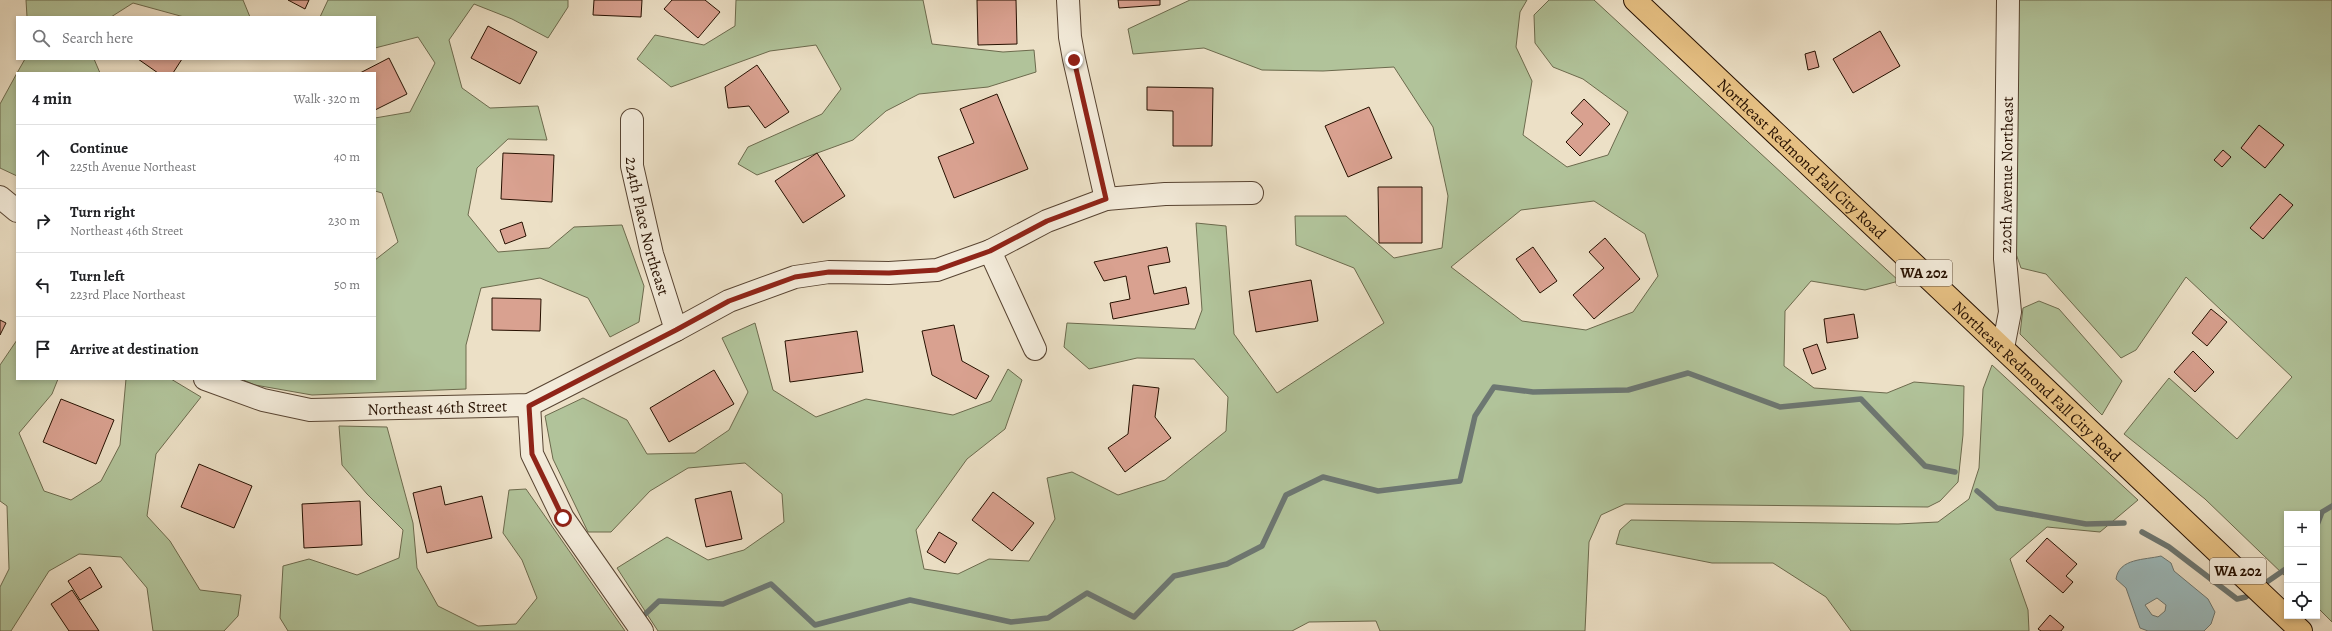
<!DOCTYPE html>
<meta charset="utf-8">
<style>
body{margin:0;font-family:Alegreya,serif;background:#f2f2f2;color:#202124}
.controls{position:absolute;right:12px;bottom:12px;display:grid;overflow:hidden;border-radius:0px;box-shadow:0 2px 6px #0003}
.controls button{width:36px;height:36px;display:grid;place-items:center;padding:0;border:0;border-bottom:1px solid #e0e0e0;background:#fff;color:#202124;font:20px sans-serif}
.stop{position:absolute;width:12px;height:12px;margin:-9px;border:3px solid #8f2418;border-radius:50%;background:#fff}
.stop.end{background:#8f2418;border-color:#fff;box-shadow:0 1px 4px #0008}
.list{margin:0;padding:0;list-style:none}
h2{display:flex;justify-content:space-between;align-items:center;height:52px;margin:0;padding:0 16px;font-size:17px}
h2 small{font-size:13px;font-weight:400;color:#757577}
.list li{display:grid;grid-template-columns:26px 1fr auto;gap:12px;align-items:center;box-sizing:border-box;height:64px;padding:0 16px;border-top:1px solid #e0e0e0}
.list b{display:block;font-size:15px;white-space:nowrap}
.list p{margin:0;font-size:13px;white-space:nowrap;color:#757577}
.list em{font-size:13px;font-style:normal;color:#757577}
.icon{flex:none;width:22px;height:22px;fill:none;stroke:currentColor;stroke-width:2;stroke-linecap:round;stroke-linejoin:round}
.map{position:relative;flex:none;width:2332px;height:631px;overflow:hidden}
.search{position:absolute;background:#fff;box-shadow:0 2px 6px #0003;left:16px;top:16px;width:360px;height:44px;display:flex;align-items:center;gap:10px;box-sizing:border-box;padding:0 14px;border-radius:0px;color:#757577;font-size:15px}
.panel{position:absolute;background:#fff;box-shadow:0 2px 6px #0003;left:16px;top:72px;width:360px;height:308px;border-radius:0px}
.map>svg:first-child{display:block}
</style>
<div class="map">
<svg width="2332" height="631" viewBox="0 0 2332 631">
<rect width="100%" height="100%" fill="#ece0c6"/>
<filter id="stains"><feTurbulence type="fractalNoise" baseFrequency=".005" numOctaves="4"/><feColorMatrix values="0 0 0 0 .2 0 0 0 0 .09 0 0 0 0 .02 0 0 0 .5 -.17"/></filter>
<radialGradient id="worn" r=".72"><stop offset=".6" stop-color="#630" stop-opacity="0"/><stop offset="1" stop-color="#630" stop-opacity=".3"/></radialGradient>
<path fill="#b1c39a" stroke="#6c6a4d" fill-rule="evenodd" d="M26,0H243L250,17H184L133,3L111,17H27Z
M328,0H568V7L548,38L512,19L474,4L449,40L462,88L490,108L538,106L547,140L508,139L477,168L468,215L498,252L549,248L574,227L622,225L644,286L639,322L610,337L588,298L540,278L481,288L466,345V389L312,395L255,385L241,379H375V260L398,242L382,193L375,191V118L410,112L435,63L418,37L375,48V17H320Z
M736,0H923L932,44L1003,52L1034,50L1036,72L988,87L919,94L886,111L853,140L757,175L738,164L748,147L822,114L841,89L816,45L770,51L671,87L637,59L655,35L704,45L735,26Z
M1190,0H1527L1520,12L1516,47L1532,81L1523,135L1567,167L1608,155L1628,112L1583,79L1553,67L1535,43L1534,15L1549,0H1594L1899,281L1865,290L1811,281L1785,311L1784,366L1814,388L1887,393L1914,382L1964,386L1963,435L1958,482L1940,501L1928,507L1625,504L1601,515L1589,542L1585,631H1380L1376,621L1309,622L1292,631H658L617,568L667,537L708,560L744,550L784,522L782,494L745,463L688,468L650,491L611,532H588L553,459L545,416L583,398L627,420L647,454L695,453L729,430L748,392L722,338L755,323L773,390L816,417L866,399L953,415L991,401L1008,369L1022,380L1005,429L967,459L916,530L924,569L958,574L989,559L1029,561L1055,519L1047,478L1072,472L1118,495L1165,480L1226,431L1228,397L1194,359L1137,358L1089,369L1064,347L1067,323L1195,329L1202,310L1196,223L1226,226L1234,334L1277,393L1384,323L1354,268L1296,245L1295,216H1346L1394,258L1442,248L1448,196L1433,127L1394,67L1323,71L1262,70L1204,48L1133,54L1128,29ZM1594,201L1645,234L1658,276L1633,312L1586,330L1522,321L1451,267L1521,210Z
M2017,0H2332V622L2317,607V514H2287V578L2205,499L2124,434L2169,378L2237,439L2292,377L2186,277L2136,350L2121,358L2046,274L2021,268L2015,251Z
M25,59H94L100,73H17Z
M17,73V176L0,168V104Z
M2039,301L2059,309L2122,381L2102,415L2020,334L2023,308Z
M17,340V379H58L52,394L19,433L44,491L71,500L101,481L120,445L126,379H171L201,397L156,454L147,516L170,541L200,590L241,595L238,616L224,631H153L147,588L121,557L79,554L49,571L11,631H0V587L9,569L7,506L0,501V365Z
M1992,365L2138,500L2100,532L2047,527L2010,559L2028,610L2029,631H1851L1826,597L1773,563H1712L1616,544L1620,530L1631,520L1898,524L1938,522L1969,499L1979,468L1983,389Z
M339,426L387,427L413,523L417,568L438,606L478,626L516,624L537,598L522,560L503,533L509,490L526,489L625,631H288L280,618L283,566L309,559L357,575L399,558L403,530L367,494L342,465Z"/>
<path fill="#9cbbbe" stroke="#6d7772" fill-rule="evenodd" d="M2161,556L2171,563L2174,571L2208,599L2215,612L2211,624L2204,631H2148L2140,628L2126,588L2116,579C2119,558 2145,560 2161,556ZM2157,598L2166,605L2165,611L2158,617L2152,615L2145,605Z"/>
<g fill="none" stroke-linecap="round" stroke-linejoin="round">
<path stroke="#6d7772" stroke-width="5.5" d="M1977,491L1997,508L2086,524L2124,523
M2317,525L2322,512L2332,506
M2142,532L2169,547L2237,599L2246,597L2252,592
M2261,586L2287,568
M639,620L659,601L723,604L771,584L815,625L910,600L1011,622L1048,618L1087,593L1134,617L1174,576L1227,564L1262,546L1286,495L1323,477L1378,491L1460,481L1475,416L1494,387L1533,392L1628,390L1688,373L1780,407L1861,399L1925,466L1955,472"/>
</g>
<path fill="#d9a190" stroke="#261000" d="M288,0H309L305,9Z
M594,0H642L641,17L593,15Z
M672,0H705L720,12L698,38L664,9Z
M977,0H1016L1017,44L978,45Z
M1118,0H1160V5L1119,8Z
M488,26L537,52L520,84L471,58Z
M1880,31L1900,66L1853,93L1833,59Z
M1815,51L1819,67L1808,70L1805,54Z
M389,58L407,94L375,110V73H360Z
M138,59H182L173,73H158Z
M757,65L789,112L765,128L749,106L728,108L725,87Z
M1147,87L1213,88L1212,146H1173V111L1147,110Z
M997,94L1028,169L954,198L938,157L974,143L960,109Z
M1584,99L1610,124L1580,156L1566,142L1583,124L1571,113Z
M1369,107L1392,158L1348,177L1325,126Z
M2259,125L2284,145L2265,168L2241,148Z
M2223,150L2231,157L2222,167L2214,160Z
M503,153L554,155L552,202L501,199Z
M817,153L845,196L803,223L775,181Z
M1378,187H1422V243H1379Z
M2280,194L2293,205L2263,239L2250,228Z
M522,222L526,236L505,244L500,230Z
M1605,238L1640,279L1594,319L1573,295L1604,268L1589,252Z
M1167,247L1170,262L1148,266L1154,294L1186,287L1189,304L1113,319L1110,303L1130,299L1126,276L1104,281L1094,262Z
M1533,247L1557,281L1540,293L1516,259Z
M1311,280L1318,321L1256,332L1249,291Z
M492,298L541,299L540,331L492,330Z
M2211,309L2227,322L2207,346L2192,333Z
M1854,314L1858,338L1827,343L1824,319Z
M0,320L6,323L0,335Z
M954,325L962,361L989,376L976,399L932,375L922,331Z
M857,331L863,372L790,382L785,341Z
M1817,344L1826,369L1812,374L1803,349Z
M2193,351L2214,372L2195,392L2174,372Z
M714,370L734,404L669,442L650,408Z
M1133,385L1159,388L1155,417L1171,438L1125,472L1108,448L1128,434Z
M61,399L114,420L96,464L43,442Z
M199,464L252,486L234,528L181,507Z
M441,486L445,505L482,496L492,538L427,553L413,493Z
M731,491L742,539L706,547L695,499Z
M993,492L1034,523L1012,551L972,520Z
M360,501L362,545L304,548L302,504Z
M939,532L957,543L945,563L927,552Z
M2047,538L2077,564L2066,576L2073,582L2063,593L2026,561Z
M90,567L102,587L80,600L68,581Z
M72,590L99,631H69L51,604Z
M2050,615L2064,627L2061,631H2041L2038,629Z"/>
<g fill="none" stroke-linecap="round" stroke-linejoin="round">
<g stroke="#584432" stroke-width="24">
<g id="minor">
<path d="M1068,0L1070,37L1074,59L1106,199"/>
<path id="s1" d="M632,120V166L652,254L676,330"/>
<path d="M0,197L17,211"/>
<path d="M990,251L1035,349"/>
<path id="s2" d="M2003,348L2010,312L2005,259L2008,0"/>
<path id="s3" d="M205,379L263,400L310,410L529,405L676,330L729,301L795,277L829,272L889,273L937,270L990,251L1047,221L1106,199L1165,194L1252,193"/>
<path d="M529,405L532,454L563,518L642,631"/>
</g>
</g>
<g stroke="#261000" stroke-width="24">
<g id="major">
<path id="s4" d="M1635,0L2301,631"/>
</g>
</g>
<use href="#minor" stroke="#f3ebda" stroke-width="22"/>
<use href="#major" stroke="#e6c083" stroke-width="22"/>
</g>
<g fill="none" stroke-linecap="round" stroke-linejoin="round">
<path stroke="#8f2418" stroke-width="5" d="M563,518L532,454L529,406L676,330L729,301L795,277L829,272L889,273L937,270L990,251L1047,221L1106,199L1074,60"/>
</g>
<g text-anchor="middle" stroke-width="3" stroke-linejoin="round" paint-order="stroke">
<g fill="#f3ebda" stroke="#645241" stroke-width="1">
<rect x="1896" y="260" width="56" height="26" rx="3"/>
<rect x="2210" y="558" width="56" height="26" rx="3"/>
</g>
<g font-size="15" font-weight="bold" fill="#261000">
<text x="1924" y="278">WA 202</text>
<text x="2238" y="576">WA 202</text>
</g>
<g font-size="16" fill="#261000" stroke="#f3ebda">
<text dy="6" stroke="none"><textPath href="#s4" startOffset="230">Northeast Redmond Fall City Road</textPath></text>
<text dy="6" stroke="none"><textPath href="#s2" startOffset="174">220th Avenue Northeast</textPath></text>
<text dy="6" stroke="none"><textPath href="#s1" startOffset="108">224th Place Northeast</textPath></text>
<text dy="6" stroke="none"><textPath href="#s4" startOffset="554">Northeast Redmond Fall City Road</textPath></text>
<text dy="6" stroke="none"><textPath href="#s3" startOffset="237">Northeast 46th Street</textPath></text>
</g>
</g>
<rect width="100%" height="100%" filter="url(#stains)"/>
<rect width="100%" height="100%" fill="url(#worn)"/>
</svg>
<div class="controls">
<button>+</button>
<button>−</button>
<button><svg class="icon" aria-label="locate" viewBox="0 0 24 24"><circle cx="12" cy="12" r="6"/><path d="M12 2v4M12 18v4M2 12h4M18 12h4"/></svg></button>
</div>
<div class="stop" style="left:563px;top:518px"></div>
<div class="stop end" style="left:1074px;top:60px"></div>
<div class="search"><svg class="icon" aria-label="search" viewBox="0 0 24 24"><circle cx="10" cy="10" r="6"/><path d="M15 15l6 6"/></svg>Search here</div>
<section class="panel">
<h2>4 min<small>Walk · 320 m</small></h2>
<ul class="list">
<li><svg class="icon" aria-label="ahead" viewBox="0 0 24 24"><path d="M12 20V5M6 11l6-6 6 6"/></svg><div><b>Continue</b><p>225th Avenue Northeast</p></div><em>40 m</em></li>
<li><svg class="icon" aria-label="right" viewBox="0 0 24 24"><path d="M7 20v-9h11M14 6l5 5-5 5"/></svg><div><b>Turn right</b><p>Northeast 46th Street</p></div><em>230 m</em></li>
<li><svg class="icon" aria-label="left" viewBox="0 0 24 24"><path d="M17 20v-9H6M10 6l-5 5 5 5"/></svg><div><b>Turn left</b><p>223rd Place Northeast</p></div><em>50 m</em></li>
<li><svg class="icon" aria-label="arrive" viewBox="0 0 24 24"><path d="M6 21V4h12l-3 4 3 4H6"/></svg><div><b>Arrive at destination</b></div></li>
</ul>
</section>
</div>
